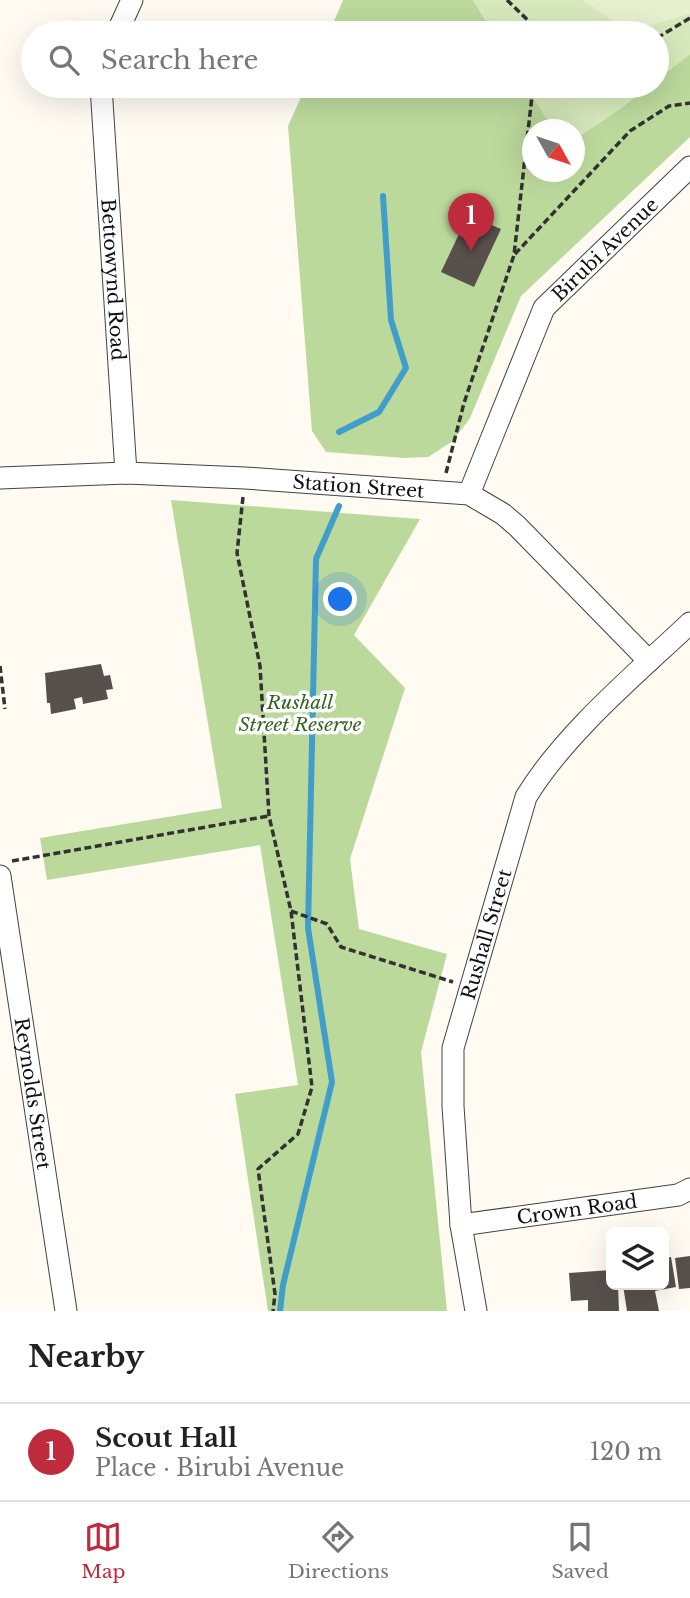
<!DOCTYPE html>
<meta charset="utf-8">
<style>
body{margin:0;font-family:"Libre Baskerville",serif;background:#f6f6f6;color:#222}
.controls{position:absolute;right:21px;bottom:21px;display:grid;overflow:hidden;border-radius:10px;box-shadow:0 7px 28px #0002}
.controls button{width:63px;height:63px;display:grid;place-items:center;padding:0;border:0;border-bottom:2px solid #e0e0e0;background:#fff;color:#222;font:35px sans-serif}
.compass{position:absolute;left:522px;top:119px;width:63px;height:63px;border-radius:50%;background:#fff;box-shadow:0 7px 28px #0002;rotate:130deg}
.you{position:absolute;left:341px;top:600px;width:24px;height:24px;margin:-18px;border:5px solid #fff;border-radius:50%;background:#1a73e8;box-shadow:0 0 0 10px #1a73e833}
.badge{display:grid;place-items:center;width:46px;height:46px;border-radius:50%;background:#bd2b3c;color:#fff;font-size:23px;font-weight:700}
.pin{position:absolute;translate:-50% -58px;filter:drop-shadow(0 2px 4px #0008)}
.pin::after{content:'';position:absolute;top:37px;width:24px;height:21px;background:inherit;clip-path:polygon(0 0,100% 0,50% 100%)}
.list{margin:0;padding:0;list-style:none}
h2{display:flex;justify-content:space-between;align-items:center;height:91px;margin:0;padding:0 28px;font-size:30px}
h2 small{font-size:23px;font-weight:400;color:#767676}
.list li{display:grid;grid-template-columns:46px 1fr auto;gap:21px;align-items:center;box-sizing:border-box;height:98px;padding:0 28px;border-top:2px solid #e0e0e0}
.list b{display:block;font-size:26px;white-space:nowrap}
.list p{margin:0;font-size:23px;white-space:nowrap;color:#767676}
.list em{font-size:23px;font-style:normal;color:#767676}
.icon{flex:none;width:38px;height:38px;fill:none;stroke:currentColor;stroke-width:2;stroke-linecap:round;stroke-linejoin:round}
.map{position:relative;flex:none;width:690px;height:1311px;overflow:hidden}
.search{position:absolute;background:#fff;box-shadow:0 7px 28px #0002;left:21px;right:21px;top:21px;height:77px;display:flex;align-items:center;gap:18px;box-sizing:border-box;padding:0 24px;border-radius:38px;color:#767676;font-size:26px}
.sheet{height:189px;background:#fff}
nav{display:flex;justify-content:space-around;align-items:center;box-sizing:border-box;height:98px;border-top:2px solid #e0e0e0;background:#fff;font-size:19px;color:#767676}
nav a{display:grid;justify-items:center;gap:4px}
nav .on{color:#bd2b3c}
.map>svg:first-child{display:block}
</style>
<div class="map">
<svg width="690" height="1311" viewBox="0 0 690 1311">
<rect width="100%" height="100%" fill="#fffbf3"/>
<path fill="#d7e9bc" d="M473,0H690V54L657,80V33H493Z
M526,86H649L620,109L575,139L574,130L553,129Z"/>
<path fill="#bcd99c" d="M343,0H473L493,33H329Z
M690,54V137L521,296L470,418L453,441L428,457L405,458L326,452L312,431L288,126L306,86H526L553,129L532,130V172H574L575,139L620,109L649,86H657V80Z
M171,500L420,519L354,635L405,688L350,859L359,929L447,954L421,1052L447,1311H268L235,1094L298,1085L260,845L47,880L40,838L222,808Z"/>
<path fill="#e7f0ce" d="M582,0H690V14L628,31Z"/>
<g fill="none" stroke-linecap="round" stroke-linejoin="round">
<path stroke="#419dca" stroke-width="6" d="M339,432L379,412L406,368L391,320L383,196
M280,1311L283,1285L332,1082L308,928L316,559L339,506"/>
</g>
<path fill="#58504c" d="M468,215L501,229L474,287L441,272Z
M101,664L104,676L110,675L113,689L106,690L108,699L83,704L82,697L74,699L76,709L51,714L50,703H47L45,673Z
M690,1256V1288L679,1289L675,1258Z
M671,1257L676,1287L655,1291L659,1311H627L623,1285H664V1258Z
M611,1270V1285H618L619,1311H588V1300L571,1301L569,1273Z"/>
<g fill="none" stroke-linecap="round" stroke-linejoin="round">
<g stroke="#434343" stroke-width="23">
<g id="street">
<path d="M117,33L132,0"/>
<path id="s1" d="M101,86L126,473"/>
<path id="s2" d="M0,478L126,473L245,478L469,494L503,514L517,526L649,661"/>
<path id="s3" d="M469,494L544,308L690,167"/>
<path id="s4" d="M0,876L66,1311"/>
<path id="s5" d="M461,1225L678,1195L690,1189"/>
<path id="s6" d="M476,1311L461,1225L453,1106V1048L526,797C565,733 635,675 690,623"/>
</g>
</g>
<path stroke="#323232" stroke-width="3.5" stroke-dasharray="7 3.5" stroke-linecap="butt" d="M507,0L541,33
M657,38L690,18
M515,254L630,131L669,106L690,103
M446,473L464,403L514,255L532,96L535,86
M243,497L237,553L260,666L269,816L291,911L312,1087L298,1134L258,1169L275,1294L273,1311
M0,666L5,709
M12,861L269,816
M291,911L327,924L341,947L453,982"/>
<use href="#street" stroke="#fff" stroke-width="21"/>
</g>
<g text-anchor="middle" stroke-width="7" stroke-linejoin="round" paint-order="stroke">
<g font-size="19" fill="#101010" stroke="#fff">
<text dy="7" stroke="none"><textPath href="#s3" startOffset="285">Birubi Avenue</textPath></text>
<text dy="7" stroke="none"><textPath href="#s1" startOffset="194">Bettowynd Road</textPath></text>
<text dy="7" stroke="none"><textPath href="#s2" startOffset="359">Station Street</textPath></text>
<text dy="7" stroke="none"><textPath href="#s6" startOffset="383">Rushall Street</textPath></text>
<text dy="7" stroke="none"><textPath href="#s4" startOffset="220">Reynolds Street</textPath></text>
<text dy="7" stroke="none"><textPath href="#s5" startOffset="117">Crown Road</textPath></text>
</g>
<g font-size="19" font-style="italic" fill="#346621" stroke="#fff">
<text x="300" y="709">Rushall<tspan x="300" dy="22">Street Reserve</tspan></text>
</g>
</g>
</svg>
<div class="controls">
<button><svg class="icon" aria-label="layers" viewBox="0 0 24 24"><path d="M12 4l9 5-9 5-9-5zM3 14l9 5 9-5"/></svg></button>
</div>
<svg class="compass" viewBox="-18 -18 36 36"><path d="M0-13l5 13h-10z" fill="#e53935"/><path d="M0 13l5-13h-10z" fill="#767676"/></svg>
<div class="you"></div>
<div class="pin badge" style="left:471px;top:251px">1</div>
<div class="search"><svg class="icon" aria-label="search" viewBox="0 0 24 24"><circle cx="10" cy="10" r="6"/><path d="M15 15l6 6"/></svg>Search here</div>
</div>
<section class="sheet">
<h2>Nearby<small></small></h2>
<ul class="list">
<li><span class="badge">1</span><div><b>Scout Hall</b><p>Place · Birubi Avenue</p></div><em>120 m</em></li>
</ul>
</section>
<nav>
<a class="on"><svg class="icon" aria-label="map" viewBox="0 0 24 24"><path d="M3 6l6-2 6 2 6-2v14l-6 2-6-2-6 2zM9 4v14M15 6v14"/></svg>Map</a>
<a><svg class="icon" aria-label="directions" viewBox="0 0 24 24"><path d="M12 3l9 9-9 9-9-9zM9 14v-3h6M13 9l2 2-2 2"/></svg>Directions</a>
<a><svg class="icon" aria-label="saved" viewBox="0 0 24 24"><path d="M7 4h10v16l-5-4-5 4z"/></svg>Saved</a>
</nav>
